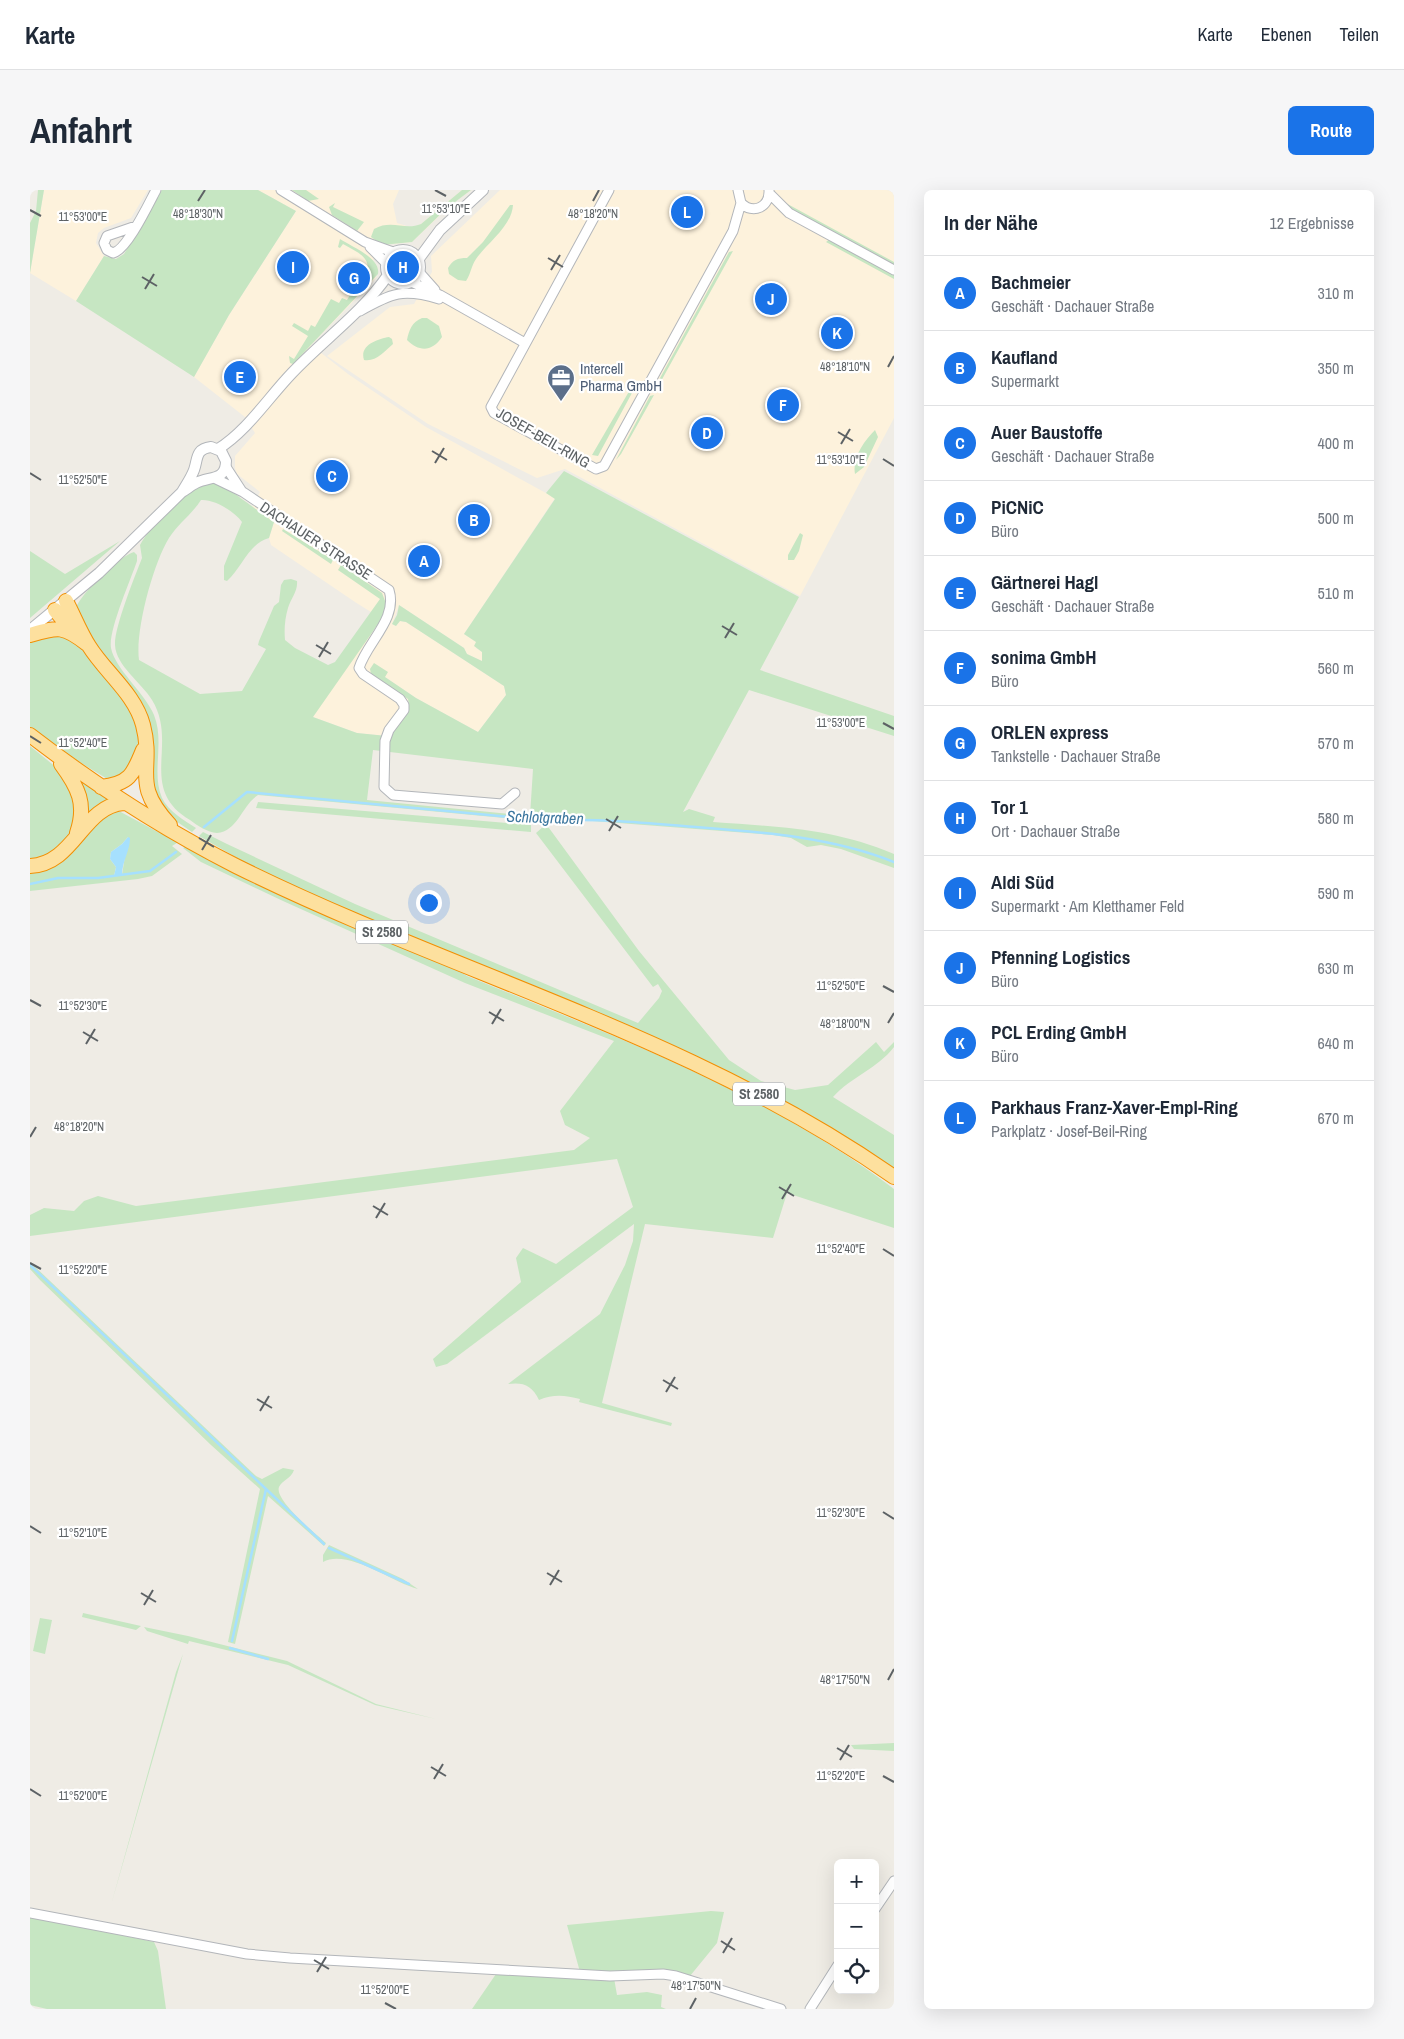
<!DOCTYPE html>
<html lang="de">
<meta charset="utf-8">
<style>
body{margin:0;font-family:"Archivo Narrow",sans-serif;background:#f6f6f7;color:#1f2937}
.controls{position:absolute;right:15px;bottom:15px;display:grid;overflow:hidden;border-radius:8px;box-shadow:0 5px 20px #0002}
.controls button{width:45px;height:45px;display:grid;place-items:center;padding:0;border:0;border-bottom:1px solid #e0e1e3;background:#fff;color:#1f2937;font:25px sans-serif}
.you{position:absolute;left:398px;top:712px;width:18px;height:18px;margin:-12px;border:4px solid #fff;border-radius:50%;background:#1a73e8;box-shadow:0 0 0 8px #1a73e833}
.badge{display:grid;place-items:center;width:32px;height:32px;border-radius:50%;background:#1a73e8;color:#fff;font-size:16px;font-weight:700}
.pin{position:absolute;translate:-50% -50%;border:2px solid #fff;box-shadow:0 1px 5px #0006}
.list{margin:0;padding:0;list-style:none}
h2{display:flex;justify-content:space-between;align-items:center;height:65px;margin:0;padding:0 20px;font-size:21px}
h2 small{font-size:16px;font-weight:400;color:#747a83}
.list li{display:grid;grid-template-columns:32px 1fr auto;gap:15px;align-items:center;box-sizing:border-box;height:75px;padding:0 20px;border-top:1px solid #e0e1e3}
.list b{display:block;font-size:19px;white-space:nowrap}
.list p{margin:0;font-size:16px;white-space:nowrap;color:#747a83}
.list em{font-size:16px;font-style:normal;color:#747a83}
.icon{flex:none;width:28px;height:28px;fill:none;stroke:currentColor;stroke-width:2;stroke-linecap:round;stroke-linejoin:round}
.map{position:relative;flex:none;width:864px;height:1819px;overflow:hidden;border-radius:8px}
header{display:flex;align-items:center;gap:30px;box-sizing:border-box;height:70px;padding:0 25px;background:#fff;border-bottom:1px solid #e0e1e3}
header strong{font-size:24px}
nav{display:flex;gap:28px;margin-inline-start:auto;font-size:18px}
.intro{display:flex;align-items:center;justify-content:space-between;box-sizing:border-box;height:120px;padding:0 30px}
h1{margin:0;font-size:35px}
.button{padding:12px 22px;border-radius:8px;background:#1a73e8;color:#fff;font-size:18px;font-weight:700}
main{display:flex;gap:30px;padding:0 30px}
aside{flex:1;background:#fff;border-radius:8px;box-shadow:0 5px 20px #0002}
.map>svg:first-child{display:block}
</style>
<header>
<strong>Karte</strong>
<nav><a>Karte</a><a>Ebenen</a><a>Teilen</a></nav>
</header>
<div class="intro"><h1>Anfahrt</h1><a class="button">Route</a></div>
<main>
<div class="map">
<svg width="864" height="1819" viewBox="0 0 864 1819">
<rect width="100%" height="100%" fill="#efece5"/>
<path fill="#fdf2dc" d="M14,0H118L101,28L74,38L68,43L66,53L74,66L46,111L0,83Z
M228,0H369L363,14L367,33L383,38L391,34L432,0H441L424,12L382,52L352,55L343,70L348,79L346,88L281,155L318,184L396,237L525,308L434,444L446,452V458L452,462L454,469L452,471L437,464L434,458L369,415L362,434L366,436L370,431L376,432L474,496L476,505L448,542L386,508L355,487L341,484L378,509L379,515L357,546L327,543L283,527L303,497L345,420L341,422L325,412L241,355L239,348L244,332L222,317L230,302L207,284L205,278V266L225,243L215,227L164,187L199,125L266,21Z
M470,0H864V228L770,406L535,279L507,288L398,234L297,166L360,117L384,114L402,82L401,66Z"/>
<path fill="#c6e6c2" fill-rule="evenodd" d="M8,0H14L0,83V33L6,21Z
M132,0H228L266,21L199,125L164,187L46,111L74,66L86,69L94,64Z
M262,0H276L289,9L278,11Z
M432,0H441L417,18L382,52L352,55L341,47L344,39C362,29 375,41 391,34Z
M752,11L864,72V78L763,22Z
M305,13L303,17L334,32L327,41L302,25L299,17Z
M480,15H483C482,36 457,53 446,69C441,76 441,84 436,91L428,90L419,84L418,78C423,70 427,68 437,68L453,52Z
M310,49C322,57 351,68 348,84L263,174L260,173L259,166L264,169L278,146L262,136L264,133L278,141L281,135L285,137L301,109L309,113L312,108L317,110L320,105L316,103L318,99L324,101C329,98 331,93 334,88C345,69 329,63 313,54L310,58L308,57Z
M800,49L864,84V89L796,52Z
M703,61L625,202L624,199L699,62Z
M392,128H397L409,136L412,147C402,162 389,162 377,150C379,140 382,132 392,128Z
M359,147L362,149L363,154C354,162 346,172 334,170C329,155 348,149 359,147Z
M601,198L603,201L568,266L562,265Z
M624,205L591,264L586,270L620,206Z
M845,240L848,247L834,277L825,284C822,268 834,251 845,240Z
M534,281L769,407L730,480L864,526V546L719,500L653,622L659,619L685,627L683,632C749,637 802,638 864,664V678L811,659L791,655L777,657L761,648L743,645L524,628L528,633L228,605C212,615 208,641 187,643C177,642 168,636 160,630C107,598 149,554 122,510C112,493 86,476 85,455C84,438 105,386 112,368L110,355C121,334 164,288 190,294C194,295 236,327 244,332L239,348C219,353 212,378 197,391L194,390V376L212,332C204,321 184,309 171,310C162,324 148,334 139,348C123,374 105,441 109,470L170,504L212,501L236,459L228,455L229,451L244,416L249,412L251,395L254,390L261,389L267,391C268,401 261,408 258,418C255,428 254,439 255,450L265,458L298,475L305,472L350,409L308,380L311,375L352,403L357,416L353,427L283,527L327,543L357,546L379,515L378,509L341,484L340,479L344,473L358,482L355,487L386,508L448,542L476,505L474,496L376,432L370,431L366,436L362,434L367,425L369,415L434,458L437,464L452,471V462L444,456L446,452L434,444L525,309L516,303ZM343,560L503,579L500,626L337,610Z
M253,339L303,370L301,374L252,341Z
M770,343L773,345L769,361L764,370H758V365Z
M90,351L0,428V361L35,384Z
M104,362L107,365V371C101,389 78,441 81,458C85,479 115,503 124,525C135,552 121,582 132,608C139,622 154,630 166,638L162,642L140,627L124,608L121,554L46,418C50,404 91,365 104,362Z
M23,441L46,449L91,505L107,533L110,555L100,581L79,590L20,554L0,538V453Z
M0,556L27,578L47,606L43,643L17,667L0,671Z
M45,585L82,609L55,633Z
M228,612L501,635V642L226,618Z
M87,620L128,642L150,651L142,656L152,664L122,686L108,689L0,701V681L36,668L68,628ZM98,647L92,685L84,686L86,677L80,669L81,662L92,654Z
M514,636L519,638L609,761L699,870L731,891L765,900L798,895L846,852L854,862L864,852V857C847,879 821,887 803,907L864,945V981L826,956L407,759L235,684L169,646L173,642L197,654L325,714L608,833L629,808L632,801L628,794L623,797L506,643Z
M158,655L617,855L761,926L864,993V995C732,898 575,839 424,778L437,786C584,846 736,902 864,999V1038L757,1003L743,1048L615,1034L572,1213L642,1233L641,1236L549,1212L550,1209C535,1205 523,1204 509,1210C502,1195 493,1192 478,1194L570,1124L595,1075L603,1051L604,1034L417,1174L406,1177L403,1169L491,1092L486,1068L493,1058L526,1074L603,1017L587,969L0,1046V1025L14,1018L44,1021L54,1011L68,1006L106,1016L544,960L560,948L535,935L530,921L584,851L435,793L253,711L171,672L153,658Z
M0,1072L226,1286L232,1289L253,1278L264,1280C261,1289 252,1290 249,1297C244,1310 287,1345 296,1353L294,1356L238,1306L205,1454L198,1452L230,1299L181,1255L10,1090L0,1079Z
M299,1355L373,1389L388,1399C362,1392 317,1358 293,1372V1365Z
M53,1423L111,1436L106,1440L52,1427Z
M10,1428L22,1430L15,1464L3,1461Z
M114,1437L158,1446L257,1471L346,1514L406,1529L345,1515L258,1475L159,1451L158,1454L117,1441Z
M153,1464L81,1715L146,1482Z
M864,1553V1561L824,1559L821,1555Z
M681,1721L694,1722L687,1753L660,1786L550,1782L537,1735Z
M0,1726L124,1752L128,1761L136,1819H17L0,1815Z
M466,1784L584,1788L587,1805L617,1802L632,1805L631,1817L636,1819H442Z"/>
<path fill="#a6e0fe" d="M98,647L100,648C100,661 92,671 92,685L84,686L86,677L80,669L81,662L92,654Z"/>
<g fill="none" stroke-linecap="round" stroke-linejoin="round">
<path stroke="#a6e0fe" stroke-width="2.5" d="M174,637L217,602L521,631C570,628 617,633 666,637C732,642 802,647 864,672
M0,694L28,688H68L120,681L146,662
M0,1075L236,1299L202,1451
M236,1299L294,1354
M299,1358L379,1394
M200,1458L238,1469"/>
<g stroke="#b3b6ba" stroke-width="11">
<path id="minor" d="M251,0L335,52L363,62
M579,0L461,217L464,223L566,279L574,276L703,41L711,13
M708,0L711,13C723,25 740,17 739,0
M739,3L759,23L864,80
M106,36L77,46L74,53L77,60L83,63C97,60 119,13 126,0
M340,57L356,73
M389,82L405,100
M381,92L410,105L495,153
M330,121C362,103 373,98 409,109
M196,277L211,300
M186,289L213,302L359,400C368,429 337,452 329,478L333,484L370,509L374,515V520L359,540L355,551L354,597L363,605L472,614L485,603
M845,1719L864,1691
M0,1723L217,1764L260,1768L580,1786L633,1784L646,1786L751,1819
M780,1819L808,1775"/>
</g>
<g stroke="#b3b6ba" stroke-width="12">
<path id="tertiary" d="M356 77a17 17 0 1 1 34 0a17 17 0 1 1-34 0Z
M388,70L410,40L453,0
M188,259C217,241 238,208 262,183C293,150 332,123 358,85
M0,440L69,383L152,302C157,299 162,295 166,293C180,286 196,291 196,271L191,261L181,257C165,259 168,269 164,280C161,288 156,295 152,302"/>
</g>
<g stroke="#f28f03" stroke-width="16">
<path id="trunk" d="M36,411C44,426 50,442 59,456C75,482 105,504 113,535C125,581 100,592 140,635
M25,420L43,442
M0,445C28,437 33,435 57,454
M0,545C65,595 133,639 206,676C424,784 663,846 864,987
M31,574C48,597 57,614 47,643
M71,597C99,594 103,585 113,560
M0,676C45,674 52,616 94,613"/>
</g>
<use href="#minor" stroke="#fff" stroke-width="9"/>
<use href="#tertiary" stroke="#fff" stroke-width="10"/>
<use href="#trunk" stroke="#fde09e" stroke-width="14"/>
</g>
<path fill="none" stroke="#5d6265" stroke-width="2" d="M405,0L416,6M168,11L175,0M563,11L569,0M0,20L11,26M518,68L533,77M521,80L530,65M112,87L127,96M115,99L124,84M858,177L864,166M808,242L823,251M811,254L820,239M402,261L417,270M853,269L864,276M405,273L414,258M0,283L11,290M692,436L707,445M695,448L704,433M286,455L301,464M289,467L298,452M853,533L864,539M0,546L11,553M576,629L591,638M579,641L588,626M169,648L184,657M172,660L181,645M853,796L864,802M0,810L11,816M459,822L474,831M858,833L864,823M462,834L471,819M53,842L68,851M56,854L65,839M0,947L6,937M749,997L764,1006M752,1009L761,994M343,1016L358,1025M346,1028L355,1013M853,1059L864,1066M0,1073L11,1079M633,1190L648,1199M636,1202L645,1187M227,1209L242,1218M230,1221L239,1206M853,1322L864,1329M0,1336L11,1343M517,1383L532,1392M520,1395L529,1380M111,1403L126,1412M114,1415L123,1400M858,1490L864,1479M807,1558L822,1567M810,1570L819,1555M401,1577L416,1586M853,1586L864,1592M404,1589L413,1574M0,1599L11,1606M691,1751L705,1760M693,1763L702,1748M284,1770L299,1779M287,1782L296,1767M355,1813L366,1819M660,1819L666,1808"/>
<defs>
<g id="office-pin" transform="scale(1.4375)"><path d="M0 17L-7.5 6A9.5 9.5 0 1 1 7.5 6Z" fill="#5c6f8a" stroke="#fff"/><path d="M-6-3h4V-5.5h4V-3h4V5H-6ZM-1-4.5V-3h2v-1.5ZM-6 0V1H6V0Z" fill="#fff"/></g>
</defs>
<g fill-rule="evenodd">
<use href="#office-pin" x="531" y="188"/>
</g>
<g text-anchor="middle" stroke-width="4.5" stroke-linejoin="round" paint-order="stroke">
<g fill="#fff" stroke="#8e9193" stroke-width="1">
<rect x="326" y="730.5" width="52" height="23" rx="4"/>
<rect x="703" y="892.5" width="52" height="23" rx="4"/>
</g>
<g font-size="14" font-weight="bold" fill="#5d6265">
<text x="352" y="747">St 2580</text>
<text x="729" y="909">St 2580</text>
</g>
<g font-size="15" fill="#4e5e75" stroke="#fff" text-anchor="start">
<text x="550" y="184">Intercell<tspan x="550" dy="17">Pharma GmbH</tspan></text>
</g>
<g font-size="15" fill="#5d6265" stroke="#fff">
<text transform="translate(513 248) rotate(30)" y="5">JOSEF-BEIL-RING</text>
<text transform="translate(286 351) rotate(33)" y="5">DACHAUER STRASSE</text>
</g>
<g font-size="16" font-style="italic" fill="#3d779f" stroke="#fff">
<text transform="translate(515 627) rotate(2)" y="6">Schlotgraben</text>
</g>
</g>
<g font-size="12" text-anchor="middle" fill="#5d6265" stroke="#fff" stroke-width="4.5" stroke-linejoin="round" paint-order="stroke">
<text x="416" y="23">11°53'10"E</text>
<text x="168" y="28">48°18'30"N</text>
<text x="563" y="28">48°18'20"N</text>
<text x="53" y="31">11°53'00"E</text>
<text x="815" y="181">48°18'10"N</text>
<text x="811" y="274">11°53'10"E</text>
<text x="53" y="294">11°52'50"E</text>
<text x="811" y="537">11°53'00"E</text>
<text x="53" y="557">11°52'40"E</text>
<text x="811" y="800">11°52'50"E</text>
<text x="53" y="820">11°52'30"E</text>
<text x="815" y="838">48°18'00"N</text>
<text x="49" y="941">48°18'20"N</text>
<text x="811" y="1063">11°52'40"E</text>
<text x="53" y="1084">11°52'20"E</text>
<text x="811" y="1327">11°52'30"E</text>
<text x="53" y="1347">11°52'10"E</text>
<text x="815" y="1494">48°17'50"N</text>
<text x="811" y="1590">11°52'20"E</text>
<text x="53" y="1610">11°52'00"E</text>
<text x="666" y="1800">48°17'50"N</text>
<text x="355" y="1804">11°52'00"E</text>
</g>
</svg>
<div class="controls">
<button>+</button>
<button>−</button>
<button><svg class="icon" aria-label="locate" viewBox="0 0 24 24"><circle cx="12" cy="12" r="6"/><path d="M12 2v4M12 18v4M2 12h4M18 12h4"/></svg></button>
</div>
<div class="you"></div>
<div class="pin badge" style="left:394px;top:371px">A</div>
<div class="pin badge" style="left:444px;top:330px">B</div>
<div class="pin badge" style="left:302px;top:286px">C</div>
<div class="pin badge" style="left:677px;top:243px">D</div>
<div class="pin badge" style="left:210px;top:187px">E</div>
<div class="pin badge" style="left:753px;top:215px">F</div>
<div class="pin badge" style="left:324px;top:88px">G</div>
<div class="pin badge" style="left:373px;top:77px">H</div>
<div class="pin badge" style="left:263px;top:77px">I</div>
<div class="pin badge" style="left:741px;top:109px">J</div>
<div class="pin badge" style="left:807px;top:143px">K</div>
<div class="pin badge" style="left:657px;top:22px">L</div>
</div>
<aside>
<h2>In der Nähe<small>12 Ergebnisse</small></h2>
<ul class="list">
<li><span class="badge">A</span><div><b>Bachmeier</b><p>Geschäft · Dachauer Straße</p></div><em>310 m</em></li>
<li><span class="badge">B</span><div><b>Kaufland</b><p>Supermarkt</p></div><em>350 m</em></li>
<li><span class="badge">C</span><div><b>Auer Baustoffe</b><p>Geschäft · Dachauer Straße</p></div><em>400 m</em></li>
<li><span class="badge">D</span><div><b>PiCNiC</b><p>Büro</p></div><em>500 m</em></li>
<li><span class="badge">E</span><div><b>Gärtnerei Hagl</b><p>Geschäft · Dachauer Straße</p></div><em>510 m</em></li>
<li><span class="badge">F</span><div><b>sonima GmbH</b><p>Büro</p></div><em>560 m</em></li>
<li><span class="badge">G</span><div><b>ORLEN express</b><p>Tankstelle · Dachauer Straße</p></div><em>570 m</em></li>
<li><span class="badge">H</span><div><b>Tor 1</b><p>Ort · Dachauer Straße</p></div><em>580 m</em></li>
<li><span class="badge">I</span><div><b>Aldi Süd</b><p>Supermarkt · Am Kletthamer Feld</p></div><em>590 m</em></li>
<li><span class="badge">J</span><div><b>Pfenning Logistics</b><p>Büro</p></div><em>630 m</em></li>
<li><span class="badge">K</span><div><b>PCL Erding GmbH</b><p>Büro</p></div><em>640 m</em></li>
<li><span class="badge">L</span><div><b>Parkhaus Franz-Xaver-Empl-Ring</b><p>Parkplatz · Josef-Beil-Ring</p></div><em>670 m</em></li>
</ul>
</aside>
</main>
